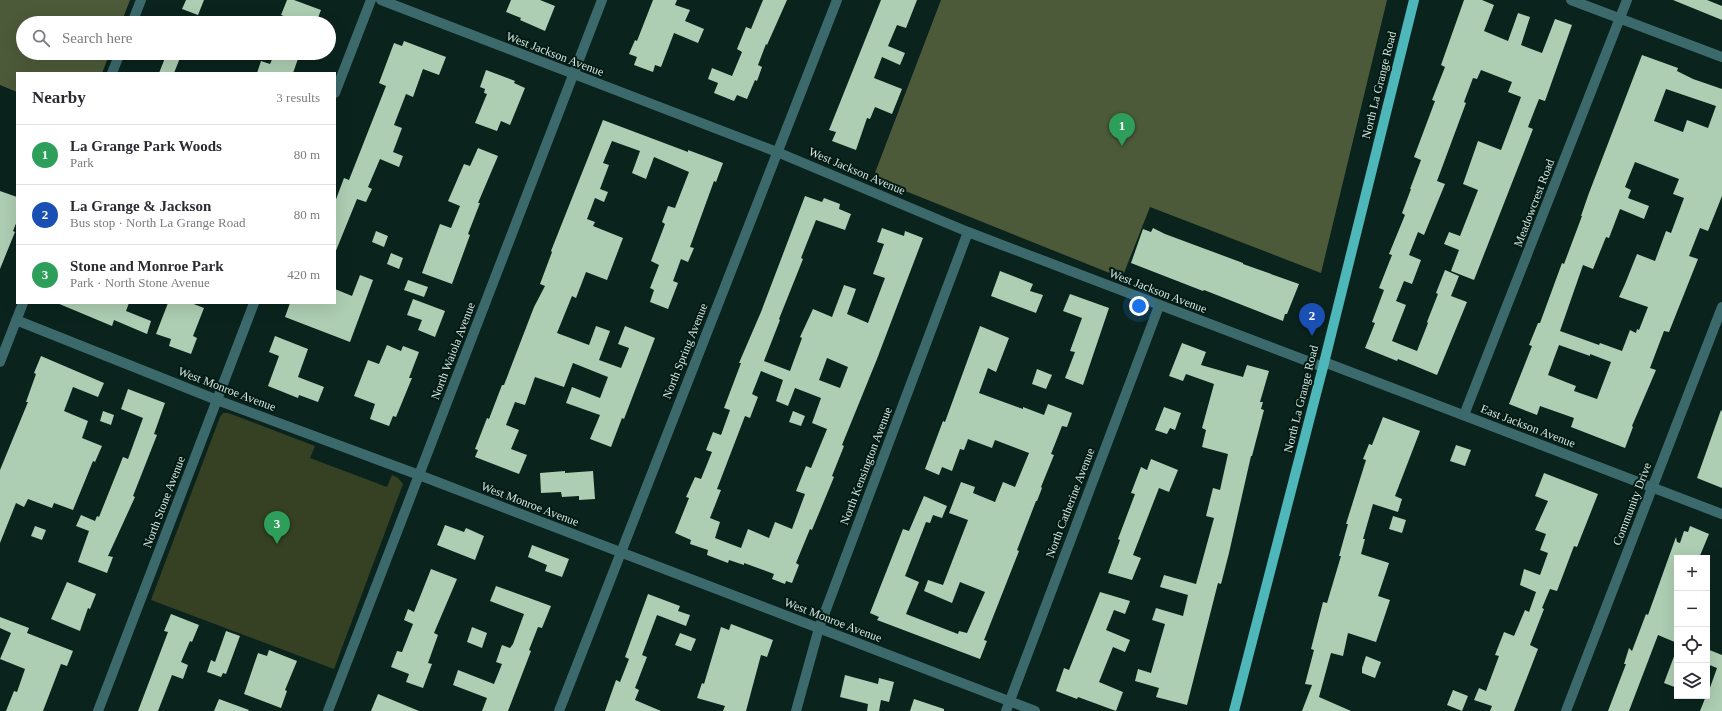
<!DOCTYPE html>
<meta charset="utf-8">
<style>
body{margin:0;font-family:"Times New Roman",serif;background:#f2f2f3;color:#2b2b33}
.controls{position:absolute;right:12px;bottom:12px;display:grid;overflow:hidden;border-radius:0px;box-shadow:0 4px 16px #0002}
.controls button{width:36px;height:36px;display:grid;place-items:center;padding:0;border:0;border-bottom:1px solid #e1e1e2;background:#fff;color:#2b2b33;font:20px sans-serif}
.you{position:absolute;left:1139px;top:306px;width:14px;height:14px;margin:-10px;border:3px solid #fff;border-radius:50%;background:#1a73e8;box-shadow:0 0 0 6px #1a73e833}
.badge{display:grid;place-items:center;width:26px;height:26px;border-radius:50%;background:#8a5d44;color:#fff;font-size:13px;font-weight:700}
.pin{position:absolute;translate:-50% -33px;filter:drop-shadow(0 1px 2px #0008)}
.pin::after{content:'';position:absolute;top:21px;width:14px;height:12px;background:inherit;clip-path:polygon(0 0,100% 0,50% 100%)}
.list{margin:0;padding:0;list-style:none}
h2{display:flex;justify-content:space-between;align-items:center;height:52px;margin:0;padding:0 16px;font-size:17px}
h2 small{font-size:13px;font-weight:400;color:#7c7c81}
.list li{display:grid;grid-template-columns:26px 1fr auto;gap:12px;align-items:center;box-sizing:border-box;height:60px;padding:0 16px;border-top:1px solid #e1e1e2}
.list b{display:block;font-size:15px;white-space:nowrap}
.list p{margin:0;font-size:13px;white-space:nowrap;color:#7c7c81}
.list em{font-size:13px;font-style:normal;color:#7c7c81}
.icon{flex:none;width:22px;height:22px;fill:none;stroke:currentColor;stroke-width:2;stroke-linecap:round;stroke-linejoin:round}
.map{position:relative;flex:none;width:1722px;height:711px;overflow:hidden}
.search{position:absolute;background:#fff;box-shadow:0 4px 16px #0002;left:16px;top:16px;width:320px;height:44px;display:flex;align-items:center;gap:10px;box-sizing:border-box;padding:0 14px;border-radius:22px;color:#7c7c81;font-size:15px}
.panel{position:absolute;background:#fff;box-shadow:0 4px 16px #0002;left:16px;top:72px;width:320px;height:232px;border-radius:0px}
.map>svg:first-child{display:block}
</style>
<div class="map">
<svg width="1722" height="711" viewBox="0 0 1722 711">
<rect width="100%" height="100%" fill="#0a241d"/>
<path fill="#364123" d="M223,413H228L315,446L310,458L387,487L392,475L398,478L403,484L334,669L151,600L220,417Z"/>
<path fill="#4d5a39" d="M0,0H130L121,23H23V53H110L102,73H17V92L0,85Z
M941,0H1387L1321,273L1150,207L1122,278L873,178Z"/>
<path fill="#adceb2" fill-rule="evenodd" d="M186,0H204L198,15L182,9Z
M287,0H294L321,10L316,23H303L281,15Z
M511,0H540L555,6L545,31L520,20L521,18L506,12Z
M653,0H677L675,5L690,10L685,21L704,29L698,43L674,33L661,67L655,65L653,72L634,65L637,57L629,54L635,40L637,41Z
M763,0H787L767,45L766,44L758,65L762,67L757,81L755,80L747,99L737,95L734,101L714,93L718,83L708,79L712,68L732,76L742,52L737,49L746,27L751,29Z
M881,0H917L906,28L897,25L888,46L905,53L900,65L882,57L874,78L902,89L892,114L875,107L870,119L867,118L856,150L832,141L836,132L829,130Z
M1464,0H1482L1494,5L1484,31L1508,41L1518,13L1530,17L1521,45L1542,53L1555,19L1572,25L1545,101L1539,99L1528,127L1533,129L1474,280L1451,271L1459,250L1444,244L1449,232L1460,236L1478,190L1463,184L1478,141L1501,150L1521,97L1508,92L1512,82L1481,70L1477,79L1473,78L1464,102L1466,103L1437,181L1445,184L1424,235L1418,232L1409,255L1421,260L1412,284L1404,281L1396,301L1406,305L1392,341L1417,351L1428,323L1427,322L1438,294L1436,293L1445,270L1459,276L1451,296L1467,302L1437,375L1398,359L1397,361L1365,348L1375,323L1372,322L1384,290L1379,288L1392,255L1389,254L1405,215L1402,213L1411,189H1410L1421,160L1414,157L1435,101L1432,100L1445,67L1441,65Z
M1673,0H1707L1722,6V20Z
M404,41L446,57L439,75L423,69L413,97L406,94L394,125L402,128L393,152L403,156L399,167L380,159L368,187L372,189L366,202L357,199L335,253V202L344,178L349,180L386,86L379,83L394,43L402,46Z
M167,53H182L174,73H159Z
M275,53H300L293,73H257L261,61L270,64Z
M1642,55L1678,68L1677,71L1693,79L1722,89V196L1708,231L1700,228L1689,256L1698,259L1669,332L1664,331L1650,368L1656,370L1632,426L1633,427L1625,448L1571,427L1574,418L1540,406L1537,415L1509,404L1532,346L1529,345L1538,323H1540L1562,263L1564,264L1582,216H1581L1589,193ZM1666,89L1716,106L1708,128L1687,120L1683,132L1654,121ZM1635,162L1679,179L1673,194L1684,198L1671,233L1666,231L1655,261L1637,254L1625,284L1619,297L1648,307L1639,330L1637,329L1636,333L1630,330L1622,351L1600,343L1599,345L1560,331L1583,265L1593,269L1606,237L1609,238L1620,209L1644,219L1649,206L1628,198L1631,190L1625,187ZM1559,345L1590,356V354L1611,362L1597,399L1574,391L1576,386L1548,375Z
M486,70L515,81L514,83L525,88L510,125L501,121L497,131L475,123L487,94L484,93L485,89L480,87Z
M603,120L688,152V150L723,163L716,182L714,181L690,247L694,248L688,262L681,259L673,281L678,283L668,309L650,302L654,290L650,288L659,265L651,261L665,224L662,222L668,206L675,208L689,172L654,157L646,179L632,173L640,151L612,141L603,163L609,165L600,189L608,192L604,202L595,198L587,219L595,222L593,226L623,238L607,280L586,272L576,298L572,296L557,333L589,345L596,326L610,331L599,360L621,368L629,348L618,344L625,326L655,338L624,419L622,418L611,447L590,439L600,415L566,403L572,387L600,398L608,377L573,363L564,387L535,377L525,405L515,402L506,425L519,430L511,449L527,455L519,474L475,457L478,450L475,449L487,418L489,419L502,385H504L534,307L545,286L540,284L552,252L551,251Z
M478,148L498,156L478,203H480L468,234L470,235L452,284L422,273L440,224L451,228L460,206L448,201L464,164L470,166Z
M0,191L17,197V221L13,231L15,232L0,269Z
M805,196L822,202L824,198L840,204L839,209L851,214L845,230L816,220L801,258L803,259L779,319L780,320L764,361L790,371L802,338L800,337L813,309L832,317L844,285L856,289L847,314L868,323L885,278L873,274L884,244L877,242L882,228L904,236L905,231L923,238L877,359L842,445L844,446L832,476L834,477L812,530L810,529L796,563L799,565L792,583L786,581L785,584L772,579L774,574L744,563V565L729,560L728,563L707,555L708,550L690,544L691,540L675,533L689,498L686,497L695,477L701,479L712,452L706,450L713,432L721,435L730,410L724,408L741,363H739L761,312ZM827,358L848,367L840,388L819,380ZM761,371L783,380L776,401L788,406L795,388L821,398L812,423L827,429L811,468L806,466L796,491L805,494L792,529L775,522L769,538L748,529L741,548L715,538L720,522L710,518L721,490L717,489L745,416L750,418L758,397L752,394Z
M1153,228L1165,234L1243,263V264L1299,284L1287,314H1285L1283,321L1204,290L1203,291L1131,263L1143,229L1151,232Z
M376,231L388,236L384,247L372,242Z
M391,253L403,258L399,269L387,264Z
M1000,271L1033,284L1030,291L1043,295L1036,313L991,296Z
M360,275L373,280L350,342L285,317L290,303H335V289L352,296Z
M408,280L428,287L424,297L404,290Z
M1070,294L1109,308L1083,385L1065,378L1075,352L1070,351L1082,318L1063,311Z
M413,299L445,311L435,337L418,330L422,320L407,315Z
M57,303H129L126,311L151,321L147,334L114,320L112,326Z
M168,303H191L204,308L193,336L197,338L191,354L169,346L171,339L156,334Z
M980,326L1009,338L996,372L988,368L979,393L1023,409V407L1044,415L1048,404L1072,413L1067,427L1062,426L1051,454L1054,455L1041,487L1042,488L1037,501H1036L1017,550L1019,551L984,640L987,641L980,659L877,620L879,617L870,613L903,529L909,531L924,496L947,506L942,518L933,515L930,523L926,522L905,576L919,582L906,614L958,634L959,631L967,633L985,592L960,582L952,603L924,591L928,580L943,585L968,520L949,513L961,482L975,487L973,493L995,502L1003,482L1015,487L1029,453L995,440L992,448L968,439L964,450L960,449L952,471L942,467L939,475L925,469L943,421L945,422Z
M275,336L308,349L298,377L324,387L318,402L299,395L298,398L268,386L279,356L269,352Z
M1182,343L1206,352L1201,365L1243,377L1247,365L1269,371L1260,402H1263L1261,409L1264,410L1252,456H1251L1229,553L1221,584L1218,583L1187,705L1156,697L1159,688L1135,681L1138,669L1151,673L1165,624L1152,620L1156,608L1183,616L1188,595L1160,587L1164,575L1196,584L1214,518L1206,516L1213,488L1220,490L1228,454L1202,447L1206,430L1202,428L1214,384L1186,374L1183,381L1169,376Z
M387,345L401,351L403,346L419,352L409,378H412L396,417L393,416L389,426L370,419L375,404L354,396L368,360L379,364Z
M41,356L104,383L98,397L73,387L64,411L88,421L82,438L102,446L95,462L93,461L73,510L54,503L52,508L28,499L24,507L16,503L0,543V470L28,402H26L36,374L34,373Z
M1037,369L1052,375L1046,389L1032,384Z
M128,389L165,403L154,434L157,435L133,496L135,497L108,556L113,557L107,573L78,562L89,531L76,526L81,515L95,521L97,516L99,517L123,457L128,459L143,418L121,409Z
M1164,407L1181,413L1175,430L1170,428L1167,434L1155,430Z
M1721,410L1722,411V488L1697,478Z
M103,411L114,415L111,425L100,421Z
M793,411L805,416L801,426L789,422Z
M1383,417L1420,431L1395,496L1402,499L1398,512L1373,504L1363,539H1365L1361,554L1389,563L1378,596L1390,600L1376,642L1348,633L1343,656L1331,653L1319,697L1351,711H1302L1312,685L1305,684L1314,650L1311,649L1323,602L1327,603L1341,556H1339L1348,524H1346L1366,460L1363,459L1369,444L1372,445Z
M1456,445L1471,450L1465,466L1450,461Z
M1151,459L1178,470L1169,492L1159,488L1133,555L1141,558L1132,580L1108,573L1120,540L1118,539L1135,494L1131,493L1141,467L1147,470Z
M565,471V473L593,471L595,499L579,500V496L562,497L561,492L541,493L540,473Z
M1544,473L1598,494L1577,547L1574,546L1557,591L1550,589L1542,608L1544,609L1530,645L1538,649L1514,711H1490L1492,706L1474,700L1479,688L1486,691L1499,656L1495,655L1504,632L1514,636L1525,610L1529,612L1536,592L1520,585L1524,569L1540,575L1548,553L1540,550L1546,534L1535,530L1548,501L1535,496Z
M1393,516L1406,520L1402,533L1389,529Z
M445,525L464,532L466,528L484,536L475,560L437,545Z
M35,526L46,530L42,540L31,536Z
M1690,526L1709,534L1699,558H1677V643L1658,635L1629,711H1608L1626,664H1624L1629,648L1632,651L1646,614L1648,615L1676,537L1677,542L1680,543L1684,531L1688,532Z
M532,545L569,559L562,577L545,571L547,565L528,557Z
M431,569L457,579L434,633L438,635L428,663L432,664L423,688L406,682L409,674L391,667L397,651L402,652L413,624L404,620L408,609L414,612Z
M67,582L96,594L90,609L88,608L80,631L51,619Z
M496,586L551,606L542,628L538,627L529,650L531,651L508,711H482L487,698L453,685L458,670L494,684L502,664L496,662L502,645L510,648L513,644L524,614L490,601Z
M1100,592L1130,601L1125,614L1114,610L1106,630L1130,640L1125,652L1113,647L1099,682L1123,692L1116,711L1078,697L1077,699L1056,691L1064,668L1069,670Z
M648,594L680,606L678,611L690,615L686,626L657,615L642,655L647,657L635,688L639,690L635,700L661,711H605L616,680L620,682L629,659L625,657Z
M171,614L199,625L192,642L190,641L181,662L188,665L183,679L172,675L158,711H138L168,632L164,631Z
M0,617L29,628L27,633L73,651L67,666L61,664L43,711H6L14,691L17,692L25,669L0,659L11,633L0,628Z
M731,624L773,640L767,657L761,655L746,711H723L725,706L697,698L702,683L704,684L721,627L729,630Z
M472,627L487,633L482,648L467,642Z
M226,631L240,636L226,674L223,673L221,677L207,672L211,660L215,662Z
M680,633L696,639L691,651L675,645Z
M1707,649L1722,655V711H1700L1706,696H1707L1717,668L1707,664Z
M269,650L297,661L285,690L287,691L281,708L244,694L258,653L267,656Z
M1676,651H1677V688L1664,683Z
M1366,656L1381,662L1375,678L1362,673V668Z
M845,675L878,684L879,678L894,682L889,702L881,700L879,711H867L868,704L840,697Z
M1453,690L1468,696L1462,711L1447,705Z
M378,694L419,711H371Z
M219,699L249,710L248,711H214Z
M914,699L944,709V711H910Z"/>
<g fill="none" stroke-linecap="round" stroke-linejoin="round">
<path stroke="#3c6a6c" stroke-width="10" d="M381,0L777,152L968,232L1323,367
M1571,0L1722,57
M132,23L141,0
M112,73L120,53
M335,93L371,0
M16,320L217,400L419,475L1035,711
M0,362L23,303
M1324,362L1722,514
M1464,415L1627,0
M98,711L254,303
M328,711L602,0
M559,711L837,0
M796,711L819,628L968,232
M1006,711L1159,306
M1566,711L1722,307"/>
<path stroke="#4eb7ba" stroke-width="10" d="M1234,711L1323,367L1414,0"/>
</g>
<g text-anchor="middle" stroke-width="4" stroke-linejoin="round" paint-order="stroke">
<g font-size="12" fill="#d5e4df" stroke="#021b14">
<text transform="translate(555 54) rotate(21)" y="4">West Jackson Avenue</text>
<text transform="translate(1379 85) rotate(-76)" y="4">North La Grange Road</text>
<text transform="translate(857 171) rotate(23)" y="4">West Jackson Avenue</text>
<text transform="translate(1534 203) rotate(-69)" y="4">Meadowcrest Road</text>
<text transform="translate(1158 291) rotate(21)" y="4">West Jackson Avenue</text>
<text transform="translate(453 351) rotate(-69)" y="4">North Waiola Avenue</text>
<text transform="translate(685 351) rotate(-68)" y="4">North Spring Avenue</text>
<text transform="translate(227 389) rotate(21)" y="4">West Monroe Avenue</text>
<text transform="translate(1301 399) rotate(-76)" y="4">North La Grange Road</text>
<text transform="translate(1528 426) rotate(21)" y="4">East Jackson Avenue</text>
<text transform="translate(866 466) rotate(-69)" y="4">North Kensington Avenue</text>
<text transform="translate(164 502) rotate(-69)" y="4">North Stone Avenue</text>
<text transform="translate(1070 503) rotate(-69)" y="4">North Catherine Avenue</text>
<text transform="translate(530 504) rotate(21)" y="4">West Monroe Avenue</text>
<text transform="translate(1632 504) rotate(-69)" y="4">Community Drive</text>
<text transform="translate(833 620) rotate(21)" y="4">West Monroe Avenue</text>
</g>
</g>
</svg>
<div class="controls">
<button>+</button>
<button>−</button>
<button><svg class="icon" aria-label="locate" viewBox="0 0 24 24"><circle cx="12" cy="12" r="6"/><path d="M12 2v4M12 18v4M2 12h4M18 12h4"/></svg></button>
<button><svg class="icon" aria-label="layers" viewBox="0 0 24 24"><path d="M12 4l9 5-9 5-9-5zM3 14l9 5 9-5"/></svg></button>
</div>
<div class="you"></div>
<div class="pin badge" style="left:1122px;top:146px;background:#2e9e5b">1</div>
<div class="pin badge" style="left:1312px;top:336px;background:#1a4fb4">2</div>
<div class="pin badge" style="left:277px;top:544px;background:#2e9e5b">3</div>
<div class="search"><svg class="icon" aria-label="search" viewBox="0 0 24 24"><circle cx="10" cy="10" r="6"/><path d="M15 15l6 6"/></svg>Search here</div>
<section class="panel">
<h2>Nearby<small>3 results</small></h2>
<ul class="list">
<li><span class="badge" style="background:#2e9e5b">1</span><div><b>La Grange Park Woods</b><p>Park</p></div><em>80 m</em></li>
<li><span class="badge" style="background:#1a4fb4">2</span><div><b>La Grange &amp; Jackson</b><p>Bus stop · North La Grange Road</p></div><em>80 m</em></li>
<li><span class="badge" style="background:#2e9e5b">3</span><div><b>Stone and Monroe Park</b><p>Park · North Stone Avenue</p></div><em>420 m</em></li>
</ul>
</section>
</div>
